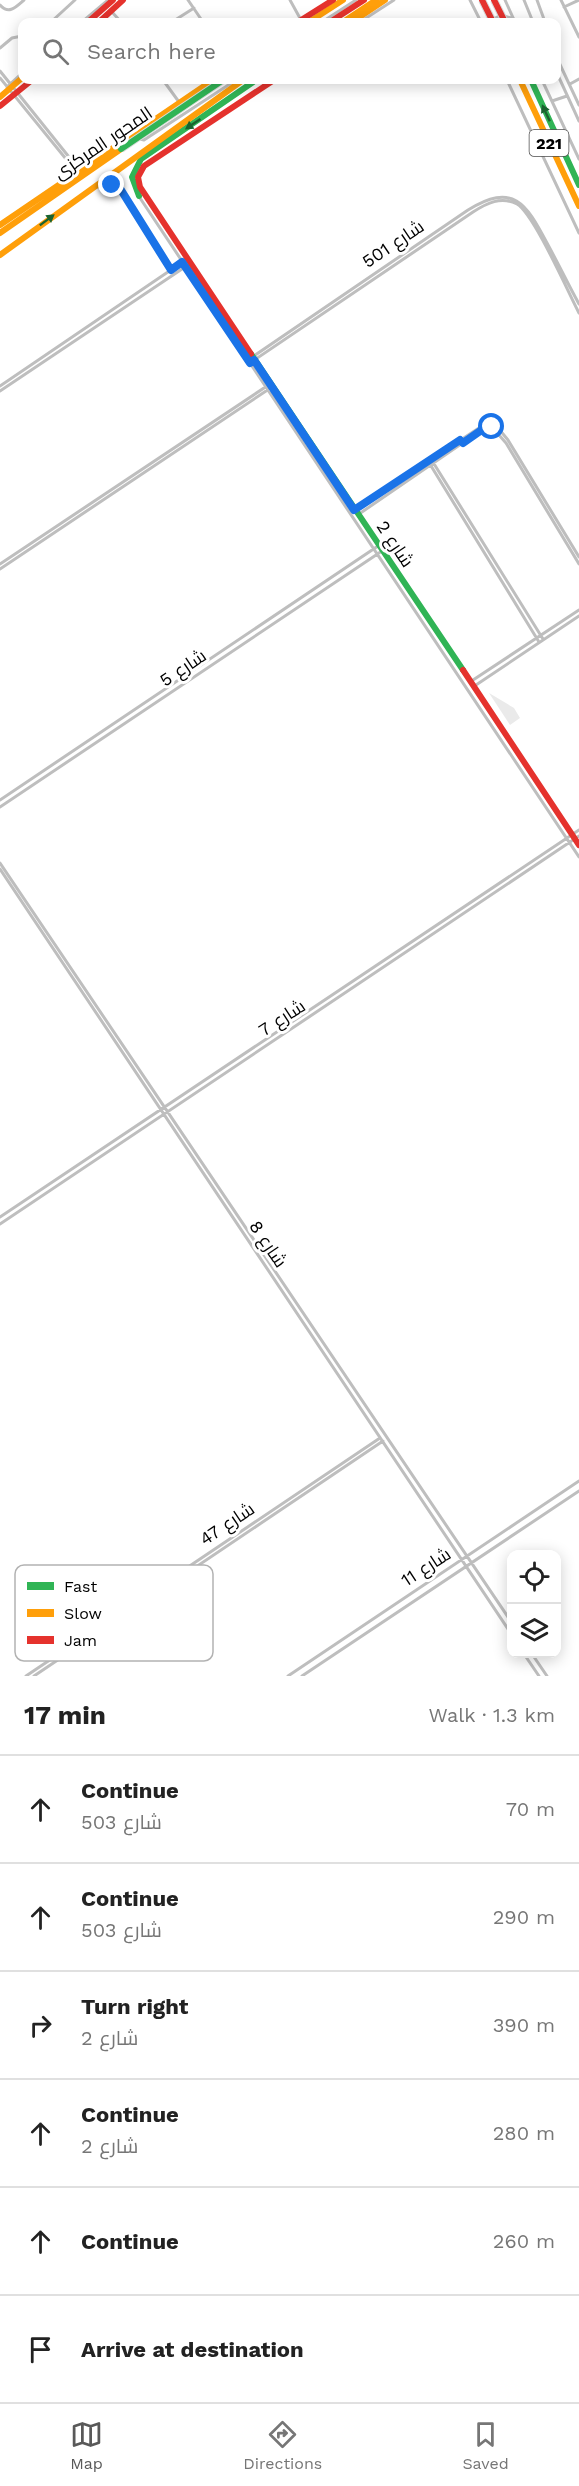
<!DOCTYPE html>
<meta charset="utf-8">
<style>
body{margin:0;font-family:"Work Sans",Cairo,sans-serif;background:#f2f2f2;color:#222}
.controls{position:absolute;right:18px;bottom:18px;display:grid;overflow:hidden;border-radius:12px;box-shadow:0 3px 15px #0003}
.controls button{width:54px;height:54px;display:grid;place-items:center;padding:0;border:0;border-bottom:2px solid #e0e0e0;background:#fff;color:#222;font:30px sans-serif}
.stop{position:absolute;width:18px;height:18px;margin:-14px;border:4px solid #1a73e8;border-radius:50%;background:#fff}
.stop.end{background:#1a73e8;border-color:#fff;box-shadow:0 2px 6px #0008}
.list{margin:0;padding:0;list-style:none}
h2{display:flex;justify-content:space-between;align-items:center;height:78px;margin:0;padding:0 24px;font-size:26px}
h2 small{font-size:20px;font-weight:400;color:#767676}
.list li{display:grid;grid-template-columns:39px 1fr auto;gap:18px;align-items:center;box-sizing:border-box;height:108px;padding:0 24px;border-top:2px solid #e0e0e0}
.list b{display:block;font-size:22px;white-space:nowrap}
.list p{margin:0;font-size:20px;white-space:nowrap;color:#767676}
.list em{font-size:20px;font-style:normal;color:#767676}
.icon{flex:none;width:33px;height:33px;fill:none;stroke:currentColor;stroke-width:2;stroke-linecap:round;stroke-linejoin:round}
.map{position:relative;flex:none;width:579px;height:1676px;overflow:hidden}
.search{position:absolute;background:#fff;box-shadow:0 3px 15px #0003;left:18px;right:18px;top:18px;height:66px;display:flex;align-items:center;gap:15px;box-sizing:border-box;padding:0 21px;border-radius:12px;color:#767676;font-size:22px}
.sheet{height:726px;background:#fff}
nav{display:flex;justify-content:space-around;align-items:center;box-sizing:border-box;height:84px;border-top:2px solid #e0e0e0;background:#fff;font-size:16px;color:#767676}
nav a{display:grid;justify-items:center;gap:3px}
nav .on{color:#595959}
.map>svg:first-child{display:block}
</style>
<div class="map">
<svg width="579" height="1676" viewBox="0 0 579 1676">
<rect width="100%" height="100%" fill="#fff"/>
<path fill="#eaeaea" d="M489,693L514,708L520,718L510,725Z"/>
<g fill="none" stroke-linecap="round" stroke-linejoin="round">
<path stroke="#bebebe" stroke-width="3" d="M188,0L203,22
M290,0L301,20
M470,0L481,22
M505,0L515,22
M524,0L533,22
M537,0L545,22
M561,0L579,37
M0,5C9,15 16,7 24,0
M564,7L579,0
M112,12L121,22
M51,22L75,0
M82,22L108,0
M172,22L194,8
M322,22L356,0
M360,22L394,0
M488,22L501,15L514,19
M0,48L12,38L22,36
M556,56L579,105
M0,71L69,157L82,167
M556,71L579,121
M0,78L66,159L70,167L71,176
M163,80L179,102
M507,80L579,233
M542,80L579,159
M570,84L579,79
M7,87L22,73
M552,101L567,96
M136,138L144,140L236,80
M98,187L112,185L120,188L171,270
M140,198L579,857
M248,360L468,210C513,182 526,203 547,243C558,263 568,284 579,304
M250,363L473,212C487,203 501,196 517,204C534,214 568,292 579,313
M0,386L187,259
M0,391L185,267
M431,459L543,639
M428,461L539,642
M354,510L485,424L494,423L508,440L579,557
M359,514L483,429L492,427L506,443L579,564
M0,564L270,384
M0,569L272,387
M470,682L579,610
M473,687L579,616
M0,800L378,546
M0,807L382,551
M0,863L512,1623
M0,869L512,1635
M0,1217L579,830
M0,1224L579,836
M524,1654L539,1676
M532,1654L547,1676
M26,1676L380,1438
M34,1676L383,1441
M288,1676L579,1481
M302,1676L579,1491"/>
<path stroke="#30b455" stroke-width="6" d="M531,80L579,185
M139,196L132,177L141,159L256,80
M251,354L463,670"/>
<path stroke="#ff9f0a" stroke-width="6" d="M309,22L343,0
M343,22L376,0
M352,22L385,0
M520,80L579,206
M0,97L22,78
M0,225L213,80
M0,233L121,149
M0,255L243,80"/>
<path stroke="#e5322d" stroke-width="6" d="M88,22L113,0
M99,22L123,0
M298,22L333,0
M330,22L364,0
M0,106L32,80
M251,354L140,187L138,177L144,166L274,80
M463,670L579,845"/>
<g stroke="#dbdbdb" stroke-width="8" stroke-linecap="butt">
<path id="fast-bridge" d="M121,149L223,80"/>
</g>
<g stroke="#dbdbdb" stroke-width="8" stroke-linecap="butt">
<path id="jam-bridge" d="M482,0L493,22
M494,0L505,22"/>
</g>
<use href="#fast-bridge" stroke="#30b455" stroke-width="6"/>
<use href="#jam-bridge" stroke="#e5322d" stroke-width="6"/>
</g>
<defs><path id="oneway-solid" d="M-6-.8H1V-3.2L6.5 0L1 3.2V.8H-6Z" transform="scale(1.5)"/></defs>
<g fill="#1a632f">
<use href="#oneway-solid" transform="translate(546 113) rotate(-115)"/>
<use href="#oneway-solid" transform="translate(193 124) rotate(146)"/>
<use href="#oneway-solid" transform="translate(47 220) rotate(-37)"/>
</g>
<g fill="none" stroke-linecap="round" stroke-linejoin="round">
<path stroke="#1a73e8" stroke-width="8" d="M112,185L121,190L171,270L182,262L250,363L254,360L354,510L460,440L463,443L483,429L492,427"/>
</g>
<g text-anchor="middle" stroke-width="6" stroke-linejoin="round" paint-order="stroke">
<rect fill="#fff" stroke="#4c4c4c" stroke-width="1.5" x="529.5" y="130" width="39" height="26" rx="4.5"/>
<g font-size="16" font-weight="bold" fill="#000">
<text x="549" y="149">221</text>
</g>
<g font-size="18" fill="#000" stroke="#fff">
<text transform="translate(103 143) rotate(-34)" y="6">المحور المركزى</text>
<text transform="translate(393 244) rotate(-34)" y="6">شارع 501</text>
<text transform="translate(395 544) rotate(56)" y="6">شارع 2</text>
<text transform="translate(183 668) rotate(-34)" y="6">شارع 5</text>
<text transform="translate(282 1018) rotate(-33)" y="6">شارع 7</text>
<text transform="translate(268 1244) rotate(56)" y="6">شارع 8</text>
<text transform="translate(227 1524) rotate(-34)" y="6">شارع 47</text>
<text transform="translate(426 1567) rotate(-33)" y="6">شارع 11</text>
</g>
</g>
<rect x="15" y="1565" width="198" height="96" rx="9" fill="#fff" stroke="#b2b2b2" stroke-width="1.5"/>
<rect x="27" y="1582" width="27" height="8" fill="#30b455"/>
<rect x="27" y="1609" width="27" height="8" fill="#ff9f0a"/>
<rect x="27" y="1636" width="27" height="8" fill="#e5322d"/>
<g font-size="16" fill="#000">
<text x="64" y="1592">Fast</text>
<text x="64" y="1619">Slow</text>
<text x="64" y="1646">Jam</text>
</g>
</svg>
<div class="controls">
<button><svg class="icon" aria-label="locate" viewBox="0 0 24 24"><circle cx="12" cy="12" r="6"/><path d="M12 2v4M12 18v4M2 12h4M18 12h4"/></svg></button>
<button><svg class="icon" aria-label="layers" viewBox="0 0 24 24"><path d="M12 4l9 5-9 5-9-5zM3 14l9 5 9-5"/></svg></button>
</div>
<div class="stop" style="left:492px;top:427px"></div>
<div class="stop end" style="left:112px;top:185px"></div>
<div class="search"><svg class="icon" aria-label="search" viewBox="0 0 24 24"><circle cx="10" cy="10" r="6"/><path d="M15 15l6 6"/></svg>Search here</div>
</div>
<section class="sheet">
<h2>17 min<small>Walk · 1.3 km</small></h2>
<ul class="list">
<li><svg class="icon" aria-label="ahead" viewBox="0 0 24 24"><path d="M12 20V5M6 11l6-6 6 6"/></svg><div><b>Continue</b><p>شارع 503</p></div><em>70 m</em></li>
<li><svg class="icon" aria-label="ahead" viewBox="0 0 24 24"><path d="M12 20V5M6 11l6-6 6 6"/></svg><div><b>Continue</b><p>شارع 503</p></div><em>290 m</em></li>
<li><svg class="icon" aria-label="right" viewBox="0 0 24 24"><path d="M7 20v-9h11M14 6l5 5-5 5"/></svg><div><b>Turn right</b><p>شارع 2</p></div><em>390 m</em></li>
<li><svg class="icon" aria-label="ahead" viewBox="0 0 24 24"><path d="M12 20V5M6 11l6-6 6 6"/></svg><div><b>Continue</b><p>شارع 2</p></div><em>280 m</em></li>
<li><svg class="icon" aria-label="ahead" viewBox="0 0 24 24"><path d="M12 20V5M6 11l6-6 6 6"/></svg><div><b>Continue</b></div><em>260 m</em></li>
<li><svg class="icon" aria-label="arrive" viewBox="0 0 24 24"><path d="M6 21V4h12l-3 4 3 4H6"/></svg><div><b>Arrive at destination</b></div></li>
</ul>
</section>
<nav>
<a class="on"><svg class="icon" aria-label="map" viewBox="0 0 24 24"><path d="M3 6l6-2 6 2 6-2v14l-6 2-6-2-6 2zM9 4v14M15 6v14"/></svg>Map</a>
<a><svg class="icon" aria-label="directions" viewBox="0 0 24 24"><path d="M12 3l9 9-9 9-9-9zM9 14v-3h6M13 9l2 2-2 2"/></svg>Directions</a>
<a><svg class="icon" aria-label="saved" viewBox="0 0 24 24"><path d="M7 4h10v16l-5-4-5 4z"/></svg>Saved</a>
</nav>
